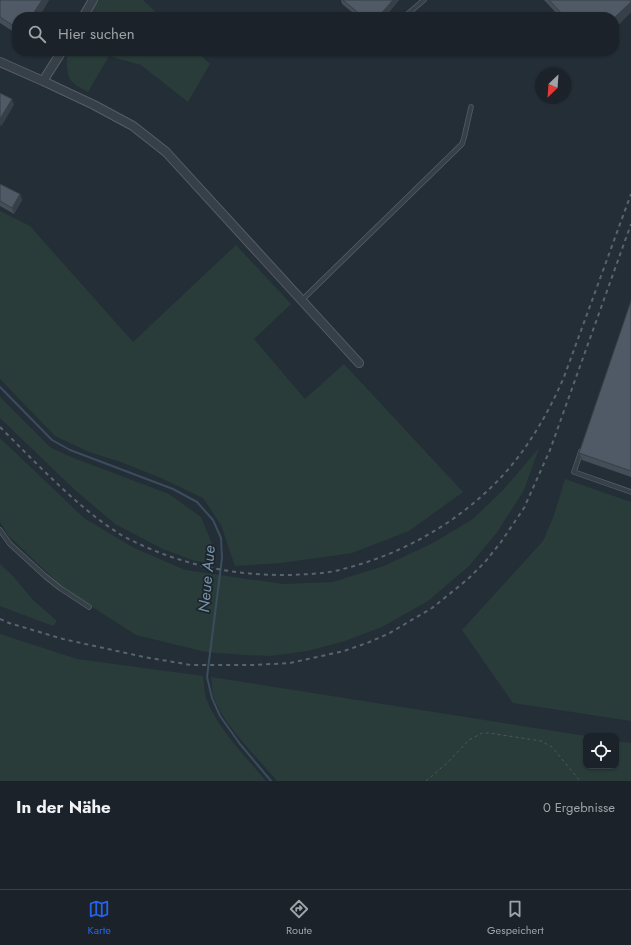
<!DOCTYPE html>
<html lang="de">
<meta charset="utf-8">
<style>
body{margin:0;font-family:Jost,sans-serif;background:#242a31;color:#f1f3f6}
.controls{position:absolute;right:12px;bottom:12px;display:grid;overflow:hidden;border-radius:8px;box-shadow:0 1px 3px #0004}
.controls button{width:36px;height:36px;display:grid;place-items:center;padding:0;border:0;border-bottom:1px solid #393f46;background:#1b2229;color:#f1f3f6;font:20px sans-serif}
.compass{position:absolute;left:535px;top:68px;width:36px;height:36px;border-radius:50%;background:#1b2229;box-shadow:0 1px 3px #0004;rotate:205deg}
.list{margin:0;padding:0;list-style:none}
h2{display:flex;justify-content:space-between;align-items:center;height:52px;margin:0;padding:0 16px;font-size:17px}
h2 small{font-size:13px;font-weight:400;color:#a0a4a8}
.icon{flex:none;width:22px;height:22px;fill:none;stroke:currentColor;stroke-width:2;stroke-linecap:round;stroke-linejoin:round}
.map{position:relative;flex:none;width:631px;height:781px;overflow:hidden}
.search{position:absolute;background:#1b2229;box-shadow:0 1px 3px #0004;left:12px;right:12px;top:12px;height:44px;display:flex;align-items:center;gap:10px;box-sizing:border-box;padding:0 14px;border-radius:16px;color:#a0a4a8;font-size:15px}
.sheet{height:108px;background:#1b2229}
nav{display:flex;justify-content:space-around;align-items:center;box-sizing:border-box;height:56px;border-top:1px solid #393f46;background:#1b2229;font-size:11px;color:#a0a4a8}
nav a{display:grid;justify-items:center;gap:2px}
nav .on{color:#2563eb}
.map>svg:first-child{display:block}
</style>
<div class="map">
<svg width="631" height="781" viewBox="0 0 631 781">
<rect width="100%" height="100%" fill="#242e37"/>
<path fill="#293c3a" d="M99,0H143L161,17H88Z
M67,51H196L210,64L188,102L141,65L109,56L88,92C65,81 67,75 67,51Z
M0,211L30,226L133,342L236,245L291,304L254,339L305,399L344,364L463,492L409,531L352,553L281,563L235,566L221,525L203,498L161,478L121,462L89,452L55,436L0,379Z
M0,397L51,448L76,459L169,494L201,517L212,544V564L192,560L163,549L115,524L75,490L0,418Z
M0,438L84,518L132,547L185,570L283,584L333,582L384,566L433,543L473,519L505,488L539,448L524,490L498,531L469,566L428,601L382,627L342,642L307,651L270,656L245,655L206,652L136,635L63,588L8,535L0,522Z
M565,479L631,502V721L513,703L462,630L543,541L553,518Z
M0,564L13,576L33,600L57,621L53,626L0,606Z
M0,634L77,659L203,676C204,683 204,691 206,698C217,728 245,756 266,781H0Z
M211,677L586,736V766H616V741L631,743V781H277C258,758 222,724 213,695C212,690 212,683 211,677Z"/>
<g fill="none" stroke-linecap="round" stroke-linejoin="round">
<path stroke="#3a4d5e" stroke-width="2" d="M0,387L52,440L70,450L173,489L197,502L213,520L221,538L222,558L207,677L212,698L220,716L240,744L271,781"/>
<g stroke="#555e65" stroke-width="5.5">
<path id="lane" d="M404,17L424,0
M302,300L462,144L464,138L471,107
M581,451L574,472L631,492
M0,530L10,544L45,576L60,588L89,607"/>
</g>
<g stroke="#555e65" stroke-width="10">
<path id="street" d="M83,17L93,0
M0,62L43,81L62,51
M43,81L94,105L133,126L166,152L359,363"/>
</g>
<path stroke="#475959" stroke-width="1" stroke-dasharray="3 3" stroke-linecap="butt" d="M426,781L447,763L469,740L482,733H489L541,741L552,747L580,781"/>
<use href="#lane" stroke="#374048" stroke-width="4"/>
<use href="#street" stroke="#374048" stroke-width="8"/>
<path stroke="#59646e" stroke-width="2" stroke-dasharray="4 4" stroke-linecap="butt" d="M0,427C25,452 49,477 75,500C90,513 106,526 123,536C176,564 232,576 291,575C308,574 326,574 343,569C371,562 399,551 424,537C460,517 494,489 519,456C537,432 552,405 564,377L631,194
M0,619L9,623L63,639L144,657L191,665H254L290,663L344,651L367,643L388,634L432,608L468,579L485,562L501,542L524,508L550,450L631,224"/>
</g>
<path fill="#444d58" d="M0,0H49L39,17H17V34L0,23Z
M341,0H399L385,17H358L342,4Z
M544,0H631V12L614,29V17H560Z
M0,184L20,194L22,200L14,214L0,206Z
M631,301V477L582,460L579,453Z"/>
<path fill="#373f47" d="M42,0H49L39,17H31Z
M393,0H399L385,17H378Z
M631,2V12L614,29V18Z
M12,99L14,105L1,127L0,124V119Z
M20,194L22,200L14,214L12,208Z"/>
<path fill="#4f5a66" stroke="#373f47" d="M0,0H42L31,17H17V28L0,17Z
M343,0H393L378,17H363Z
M549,0H631V2L614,18V17H565Z
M0,93L12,99L0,119Z
M0,184L20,194L12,208L0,201Z
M631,301V471L579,453Z"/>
<g text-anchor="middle" stroke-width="3.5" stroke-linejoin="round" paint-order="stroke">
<g font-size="16" font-style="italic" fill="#758ea4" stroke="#1c252c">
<text transform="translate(206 579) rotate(-85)" y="6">Neue Aue</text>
</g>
</g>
</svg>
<div class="controls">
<button><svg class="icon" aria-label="locate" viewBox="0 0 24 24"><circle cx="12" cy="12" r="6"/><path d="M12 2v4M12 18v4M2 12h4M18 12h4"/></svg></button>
</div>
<svg class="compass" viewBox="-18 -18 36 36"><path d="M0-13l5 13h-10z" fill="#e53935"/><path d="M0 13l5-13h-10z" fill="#a0a4a8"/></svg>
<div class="search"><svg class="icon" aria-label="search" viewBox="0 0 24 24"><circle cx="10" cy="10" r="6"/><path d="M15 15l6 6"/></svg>Hier suchen</div>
</div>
<section class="sheet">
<h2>In der Nähe<small>0 Ergebnisse</small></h2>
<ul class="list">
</ul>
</section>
<nav>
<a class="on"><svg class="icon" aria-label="map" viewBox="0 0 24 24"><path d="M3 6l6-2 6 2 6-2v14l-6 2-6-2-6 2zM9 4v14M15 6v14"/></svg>Karte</a>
<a><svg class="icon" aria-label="directions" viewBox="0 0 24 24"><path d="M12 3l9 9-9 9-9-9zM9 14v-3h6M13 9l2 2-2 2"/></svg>Route</a>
<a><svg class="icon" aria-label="saved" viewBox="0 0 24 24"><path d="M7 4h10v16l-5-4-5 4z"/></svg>Gespeichert</a>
</nav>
